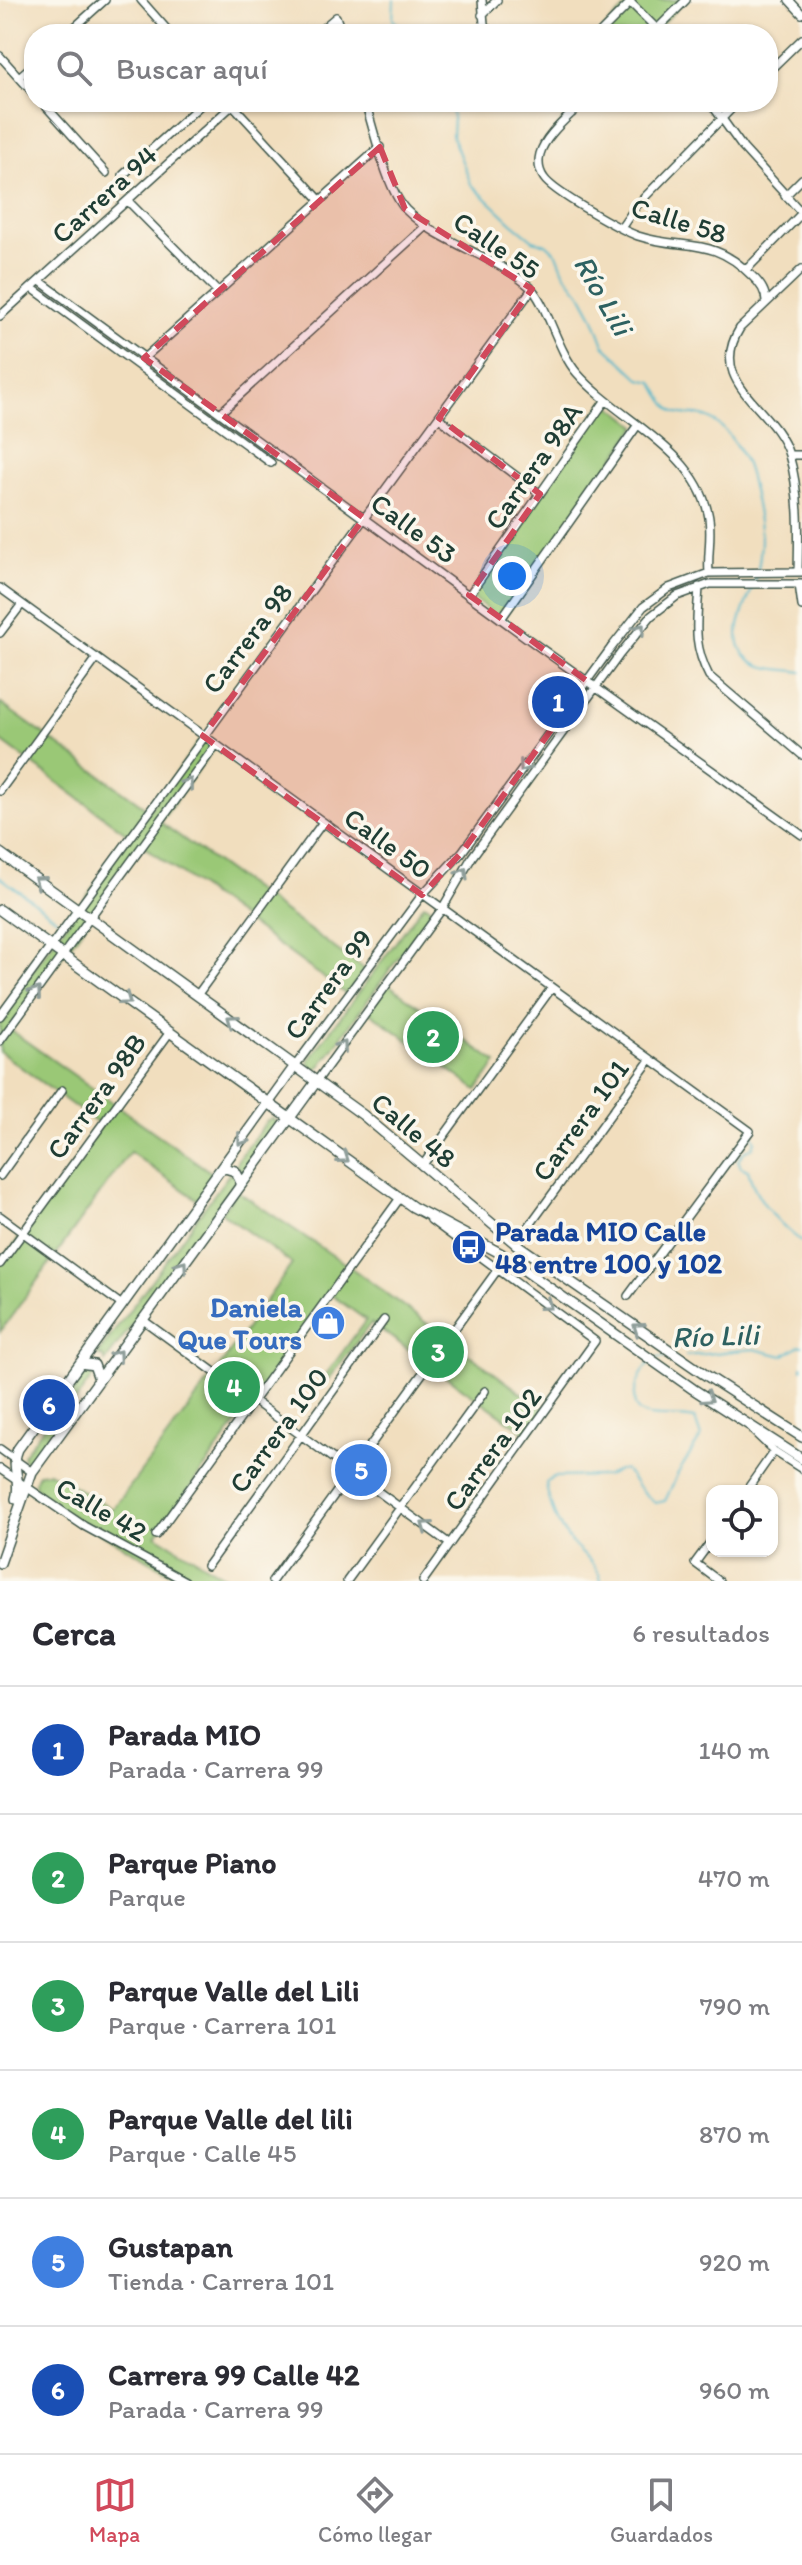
<!DOCTYPE html>
<html lang="es">
<meta charset="utf-8">
<style>
body{margin:0;font-family:Itim,sans-serif;background:#f7f7f7;color:#2b2b33}
.controls{position:absolute;right:24px;bottom:24px;display:grid;overflow:hidden;border-radius:16px;box-shadow:0 2px 6px #0004}
.controls button{width:72px;height:72px;display:grid;place-items:center;padding:0;border:0;border-bottom:2px solid #e1e1e2;background:#fff;color:#2b2b33;font:40px sans-serif}
.you{position:absolute;left:512px;top:576px;width:28px;height:28px;margin:-20px;border:6px solid #fff;border-radius:50%;background:#1a73e8;box-shadow:0 0 0 12px #1a73e833}
.badge{display:grid;place-items:center;width:52px;height:52px;border-radius:50%;background:#d1495b;color:#fff;font-size:26px;font-weight:700}
.pin{position:absolute;translate:-50% -50%;border:4px solid #fff;box-shadow:0 2px 8px #0006}
.list{margin:0;padding:0;list-style:none}
h2{display:flex;justify-content:space-between;align-items:center;height:104px;margin:0;padding:0 32px;font-size:34px}
h2 small{font-size:26px;font-weight:400;color:#7c7c81}
.list li{display:grid;grid-template-columns:52px 1fr auto;gap:24px;align-items:center;box-sizing:border-box;height:128px;padding:0 32px;border-top:2px solid #e1e1e2}
.list b{display:block;font-size:30px;white-space:nowrap}
.list p{margin:0;font-size:26px;white-space:nowrap;color:#7c7c81}
.list em{font-size:26px;font-style:normal;color:#7c7c81}
.icon{flex:none;width:44px;height:44px;fill:none;stroke:currentColor;stroke-width:2;stroke-linecap:round;stroke-linejoin:round}
.map{position:relative;flex:none;width:802px;height:1581px;overflow:hidden}
.search{position:absolute;background:#fff;box-shadow:0 2px 6px #0004;left:24px;right:24px;top:24px;height:88px;display:flex;align-items:center;gap:20px;box-sizing:border-box;padding:0 28px;border-radius:32px;color:#7c7c81;font-size:30px}
.sheet{height:872px;background:#fff}
nav{display:flex;justify-content:space-around;align-items:center;box-sizing:border-box;height:112px;border-top:2px solid #e1e1e2;background:#fff;font-size:22px;color:#7c7c81}
nav a{display:grid;justify-items:center;gap:4px}
nav .on{color:#d1495b}
.map>svg:first-child{display:block}
</style>
<div class="map">
<svg width="802" height="1581" viewBox="0 0 802 1581">
<rect width="100%" height="100%" fill="#fbf7ec"/>
<filter id="ink" filterUnits="userSpaceOnUse"><feTurbulence type="fractalNoise" baseFrequency=".0125" numOctaves="2"/><feDisplacementMap in="SourceGraphic" scale="16" xChannelSelector="R" yChannelSelector="G"/><feConvolveMatrix kernelMatrix="1 2 1 2 8 2 1 2 1" color-interpolation-filters="sRGB"/></filter>
<filter id="wash" filterUnits="userSpaceOnUse"><feTurbulence type="fractalNoise" baseFrequency=".006" numOctaves="4" result="noise"/><feDisplacementMap in="SourceGraphic" scale="32" xChannelSelector="R" yChannelSelector="G"/><feGaussianBlur stdDeviation="1.8" result="paint"/><feColorMatrix in="noise" values="0 0 0 0 0 0 0 0 0 0 0 0 0 0 0 0 0 1.4 0 .05"/><feComposite in="paint" operator="in"/></filter>
<g filter="url(#wash)">
<rect width="100%" height="100%" fill="#f1debe"/>
<path fill="#9ac876" stroke="#5c8255" stroke-width="2" d="M633,0H686L652,34H599Z
M605,401L637,426L501,619L469,595Z
M0,703L149,810L203,736L216,745L160,822L365,970L347,995L143,846L9,1029L216,1176L198,1200L130,1152L0,1332V1264L101,1126L0,1052V1016L130,836L0,740Z
M424,904L430,907V914L321,1065L316,1069L311,1068L308,1061L311,1057Z
M388,984L497,1063L477,1090L368,1011Z
M272,1118L277,1123L276,1128L247,1168L240,1170L236,1166L237,1161L267,1121Z
M229,1174L235,1175L236,1183L105,1362L103,1357L97,1355Z
M237,1191L350,1267L546,1411L529,1435L371,1323L329,1379L325,1376L366,1320L330,1294L156,1535L232,1581H185L43,1500C38,1491 30,1483 39,1473L49,1472L113,1509L215,1373L292,1264L221,1212Z
M86,1371L92,1372L93,1376C72,1405 54,1434 32,1462L25,1464L23,1455Z"/>
<g fill="none" stroke-linecap="round" stroke-linejoin="round">
<path stroke="#4db6ca" stroke-width="2" d="M394,0L393,20L412,34
M448,102L453,117L452,136L471,184L512,223L533,240L546,244L557,254L565,274L581,294L593,316L604,345L640,379L653,382C658,391 663,401 670,408C678,416 688,414 698,415C721,418 735,441 744,460C751,474 760,522 761,538C761,549 759,564 757,574C751,598 726,633 745,655C761,672 782,668 802,672
M0,877L57,919
M751,1132L755,1140L753,1147L744,1152L738,1160L741,1167L748,1170C755,1200 779,1224 802,1242
M686,1356L754,1349L783,1356L800,1345L802,1346
M658,1358L671,1356
M802,1366V1369
M601,1581C598,1563 582,1556 571,1542C557,1525 549,1505 546,1483L553,1477L606,1476L618,1470H625L641,1490L655,1503L665,1501L678,1473L701,1437L695,1419C680,1416 665,1418 650,1416C621,1412 639,1376 649,1363"/>
</g>
</g>
<g filter="url(#ink)">
<g fill="none" stroke-linecap="round" stroke-linejoin="round">
<g stroke="#3e5549" stroke-width="10">
<path id="minor" d="M141,0L171,34
M482,0L484,24L491,34
M628,0L662,34
M789,0L802,14
M482,15L497,0
M67,34L105,0
M316,34L336,17L342,34
M599,34L631,2
M652,34L686,0
M0,56L34,94
M768,72L802,39
M19,77L34,64
M42,102L106,173
M365,102C374,130 387,190 406,210C440,244 495,255 530,287C547,303 557,350 577,373C618,420 693,447 708,513C713,533 707,553 709,573
M560,102L572,113
M583,102C570,116 545,135 540,154C538,162 539,171 544,178C553,192 621,230 638,236C684,251 712,235 752,276C760,283 766,291 766,302
M710,102L743,148L802,213
M231,103L319,199
M123,175L204,102
M785,196L802,179
M129,202L217,291
M621,228L637,205L738,102
M746,270L802,213
M40,281L535,644L802,835
M32,288L271,463
M0,316L236,102
M144,358L380,147
M220,413L427,225
M439,418L540,494
M789,455H802
M798,572C799,535 800,491 789,455C775,407 705,384 740,328L802,269
M799,584L802,606
M699,587C697,623 692,643 709,676L802,755
M0,588L750,1131L628,1296
M469,595L605,401
M501,619L637,426
M0,633L22,604
M0,791L97,658
M198,994L323,822
M0,1016L532,289
M0,1041L216,745
M295,1066L422,895L462,852L611,648L643,607L669,588L709,573L802,572
M316,1082L442,909L472,857L620,654L651,616L677,596L710,584H802
M422,1166L551,989
M0,1176L62,1090
M0,1216L122,1305
M516,1244L650,1060
M0,1264L170,1032
M143,1320L450,1544
M753,1431L774,1451L802,1469
M0,1449L32,1472
M0,1469L84,1526L185,1581
M746,1491L774,1451
M156,1535L400,1198
M712,1540L695,1563L719,1581
M207,1566L384,1320
M272,1581L498,1269
M347,1581L485,1391
M423,1581L595,1341L431,1220"/>
</g>
<g stroke="#3e5549" stroke-width="12">
<path id="major" d="M0,853L363,1115L516,1244L704,1374L802,1437
M0,910L413,1207L500,1253L693,1389L802,1459
M219,1171L225,1168L235,1171L240,1180V1186
M80,1363L94,1365L99,1379
M16,1499C22,1481 10,1466 18,1449L295,1066
M0,1563L32,1472L316,1082"/>
</g>
<use href="#minor" stroke="#fff" stroke-width="7"/>
<use href="#major" stroke="#fff" stroke-width="9"/>
</g>
<defs><path id="oneway-chevron" d="M-2-3.5L2.5 0L-2 3.5" fill="none" stroke-width="1.6" stroke-linecap="round" stroke-linejoin="round" transform="scale(2)"/></defs>
<g stroke="#8f9e9a">
<use href="#oneway-chevron" transform="translate(640 629) rotate(-51)"/>
<use href="#oneway-chevron" transform="translate(524 767) rotate(126)"/>
<use href="#oneway-chevron" transform="translate(188 783) rotate(-54)"/>
<use href="#oneway-chevron" transform="translate(463 873) rotate(-60)"/>
<use href="#oneway-chevron" transform="translate(39 881) rotate(-144)"/>
<use href="#oneway-chevron" transform="translate(36 992) rotate(-54)"/>
<use href="#oneway-chevron" transform="translate(126 1000) rotate(36)"/>
<use href="#oneway-chevron" transform="translate(232 1020) rotate(-144)"/>
<use href="#oneway-chevron" transform="translate(342 1046) rotate(-54)"/>
<use href="#oneway-chevron" transform="translate(242 1140) rotate(126)"/>
<use href="#oneway-chevron" transform="translate(344 1158) rotate(35)"/>
<use href="#oneway-chevron" transform="translate(182 1266) rotate(-54)"/>
<use href="#oneway-chevron" transform="translate(547 1305) rotate(36)"/>
<use href="#oneway-chevron" transform="translate(638 1328) rotate(-145)"/>
<use href="#oneway-chevron" transform="translate(117 1355) rotate(-54)"/>
<use href="#oneway-chevron" transform="translate(708 1398) rotate(33)"/>
<use href="#oneway-chevron" transform="translate(426 1526) rotate(-144)"/>
</g>
</g>
<path fill="#d1495b" fill-opacity="0.2" stroke="#d1495b" stroke-width="6" stroke-dasharray="16 10" stroke-linejoin="round" d="M380,147L405,209L532,289L439,418L540,494L469,595L587,681L462,852L422,895L203,736L364,518L144,358Z"/>
<defs>
<g id="bus-disc" transform="scale(1.8)"><circle r="9.5" fill="#1a4fb4" stroke="#fbf7ec"/><path d="M-5-6H5V4H4V6H2V4H-2V6H-4V4H-5ZM-3.5-4V0h7V-4ZM-3.5 1.2v1.5H-2V1.2ZM2 1.2v1.5H3.5V1.2Z" fill="#fff"/></g>
<g id="shop-disc" transform="scale(1.8)"><circle r="9.5" fill="#3f7fe0" stroke="#fbf7ec"/><path d="M-5-2.5h2.3a2.7 3.5 0 0 1 5.4 0H5L5.5 6h-11ZM-1.5-2.5h3a1.5 2.3 0 0 0-3 0Z" fill="#fff"/></g>
</defs>
<g fill-rule="evenodd">
<use href="#bus-disc" x="469" y="1247"/>
<use href="#shop-disc" x="328" y="1323"/>
</g>
<g text-anchor="middle" stroke-width="7" stroke-linejoin="round" paint-order="stroke">
<g font-size="28" fill="#1f3d34" stroke="#fbf7ec">
<text transform="translate(104 194) rotate(-42)" y="10">Carrera 94</text>
<text transform="translate(679 220) rotate(17)" y="10">Calle 58</text>
<text transform="translate(497 245) rotate(34)" y="10">Calle 55</text>
<text transform="translate(533 466) rotate(-55)" y="10">Carrera 98A</text>
<text transform="translate(414 528) rotate(36)" y="10">Calle 53</text>
<text transform="translate(247 638) rotate(-53)" y="10">Carrera 98</text>
<text transform="translate(388 843) rotate(36)" y="10">Calle 50</text>
<text transform="translate(328 984) rotate(-54)" y="10">Carrera 99</text>
<text transform="translate(96 1096) rotate(-54)" y="10">Carrera 98B</text>
<text transform="translate(580 1120) rotate(-54)" y="10">Carrera 101</text>
<text transform="translate(414 1130) rotate(40)" y="10">Calle 48</text>
<text transform="translate(278 1430) rotate(-54)" y="10">Carrera 100</text>
<text transform="translate(492 1449) rotate(-54)" y="10">Carrera 102</text>
<text transform="translate(102 1509) rotate(30)" y="10">Calle 42</text>
</g>
<g font-size="28" font-weight="bold" fill="#164399" stroke="#fbf7ec" text-anchor="start">
<text x="495" y="1241">Parada MIO Calle<tspan x="495" dy="32">48 entre 100 y 102</tspan></text>
</g>
<g font-size="28" font-weight="bold" fill="#366cbe" stroke="#fbf7ec" text-anchor="end">
<text x="302" y="1317">Daniela<tspan x="302" dy="32">Que Tours</tspan></text>
</g>
<g font-size="30" font-style="italic" fill="#2d6161" stroke="#fbf7ec">
<text transform="translate(603 295) rotate(60)" y="10">Río Lili</text>
<text transform="translate(715 1336) rotate(-2)" y="10">Río Lili</text>
</g>
</g>
</svg>
<div class="controls">
<button><svg class="icon" aria-label="locate" viewBox="0 0 24 24"><circle cx="12" cy="12" r="6"/><path d="M12 2v4M12 18v4M2 12h4M18 12h4"/></svg></button>
</div>
<div class="you"></div>
<div class="pin badge" style="left:558px;top:702px;background:#1a4fb4">1</div>
<div class="pin badge" style="left:433px;top:1037px;background:#2e9e5b">2</div>
<div class="pin badge" style="left:438px;top:1352px;background:#2e9e5b">3</div>
<div class="pin badge" style="left:234px;top:1387px;background:#2e9e5b">4</div>
<div class="pin badge" style="left:361px;top:1470px;background:#3f7fe0">5</div>
<div class="pin badge" style="left:49px;top:1405px;background:#1a4fb4">6</div>
<div class="search"><svg class="icon" aria-label="search" viewBox="0 0 24 24"><circle cx="10" cy="10" r="6"/><path d="M15 15l6 6"/></svg>Buscar aquí</div>
</div>
<section class="sheet">
<h2>Cerca<small>6 resultados</small></h2>
<ul class="list">
<li><span class="badge" style="background:#1a4fb4">1</span><div><b>Parada MIO</b><p>Parada · Carrera 99</p></div><em>140 m</em></li>
<li><span class="badge" style="background:#2e9e5b">2</span><div><b>Parque Piano</b><p>Parque</p></div><em>470 m</em></li>
<li><span class="badge" style="background:#2e9e5b">3</span><div><b>Parque Valle del Lili</b><p>Parque · Carrera 101</p></div><em>790 m</em></li>
<li><span class="badge" style="background:#2e9e5b">4</span><div><b>Parque Valle del lili</b><p>Parque · Calle 45</p></div><em>870 m</em></li>
<li><span class="badge" style="background:#3f7fe0">5</span><div><b>Gustapan</b><p>Tienda · Carrera 101</p></div><em>920 m</em></li>
<li><span class="badge" style="background:#1a4fb4">6</span><div><b>Carrera 99 Calle 42</b><p>Parada · Carrera 99</p></div><em>960 m</em></li>
</ul>
</section>
<nav>
<a class="on"><svg class="icon" aria-label="map" viewBox="0 0 24 24"><path d="M3 6l6-2 6 2 6-2v14l-6 2-6-2-6 2zM9 4v14M15 6v14"/></svg>Mapa</a>
<a><svg class="icon" aria-label="directions" viewBox="0 0 24 24"><path d="M12 3l9 9-9 9-9-9zM9 14v-3h6M13 9l2 2-2 2"/></svg>Cómo llegar</a>
<a><svg class="icon" aria-label="saved" viewBox="0 0 24 24"><path d="M7 4h10v16l-5-4-5 4z"/></svg>Guardados</a>
</nav>
